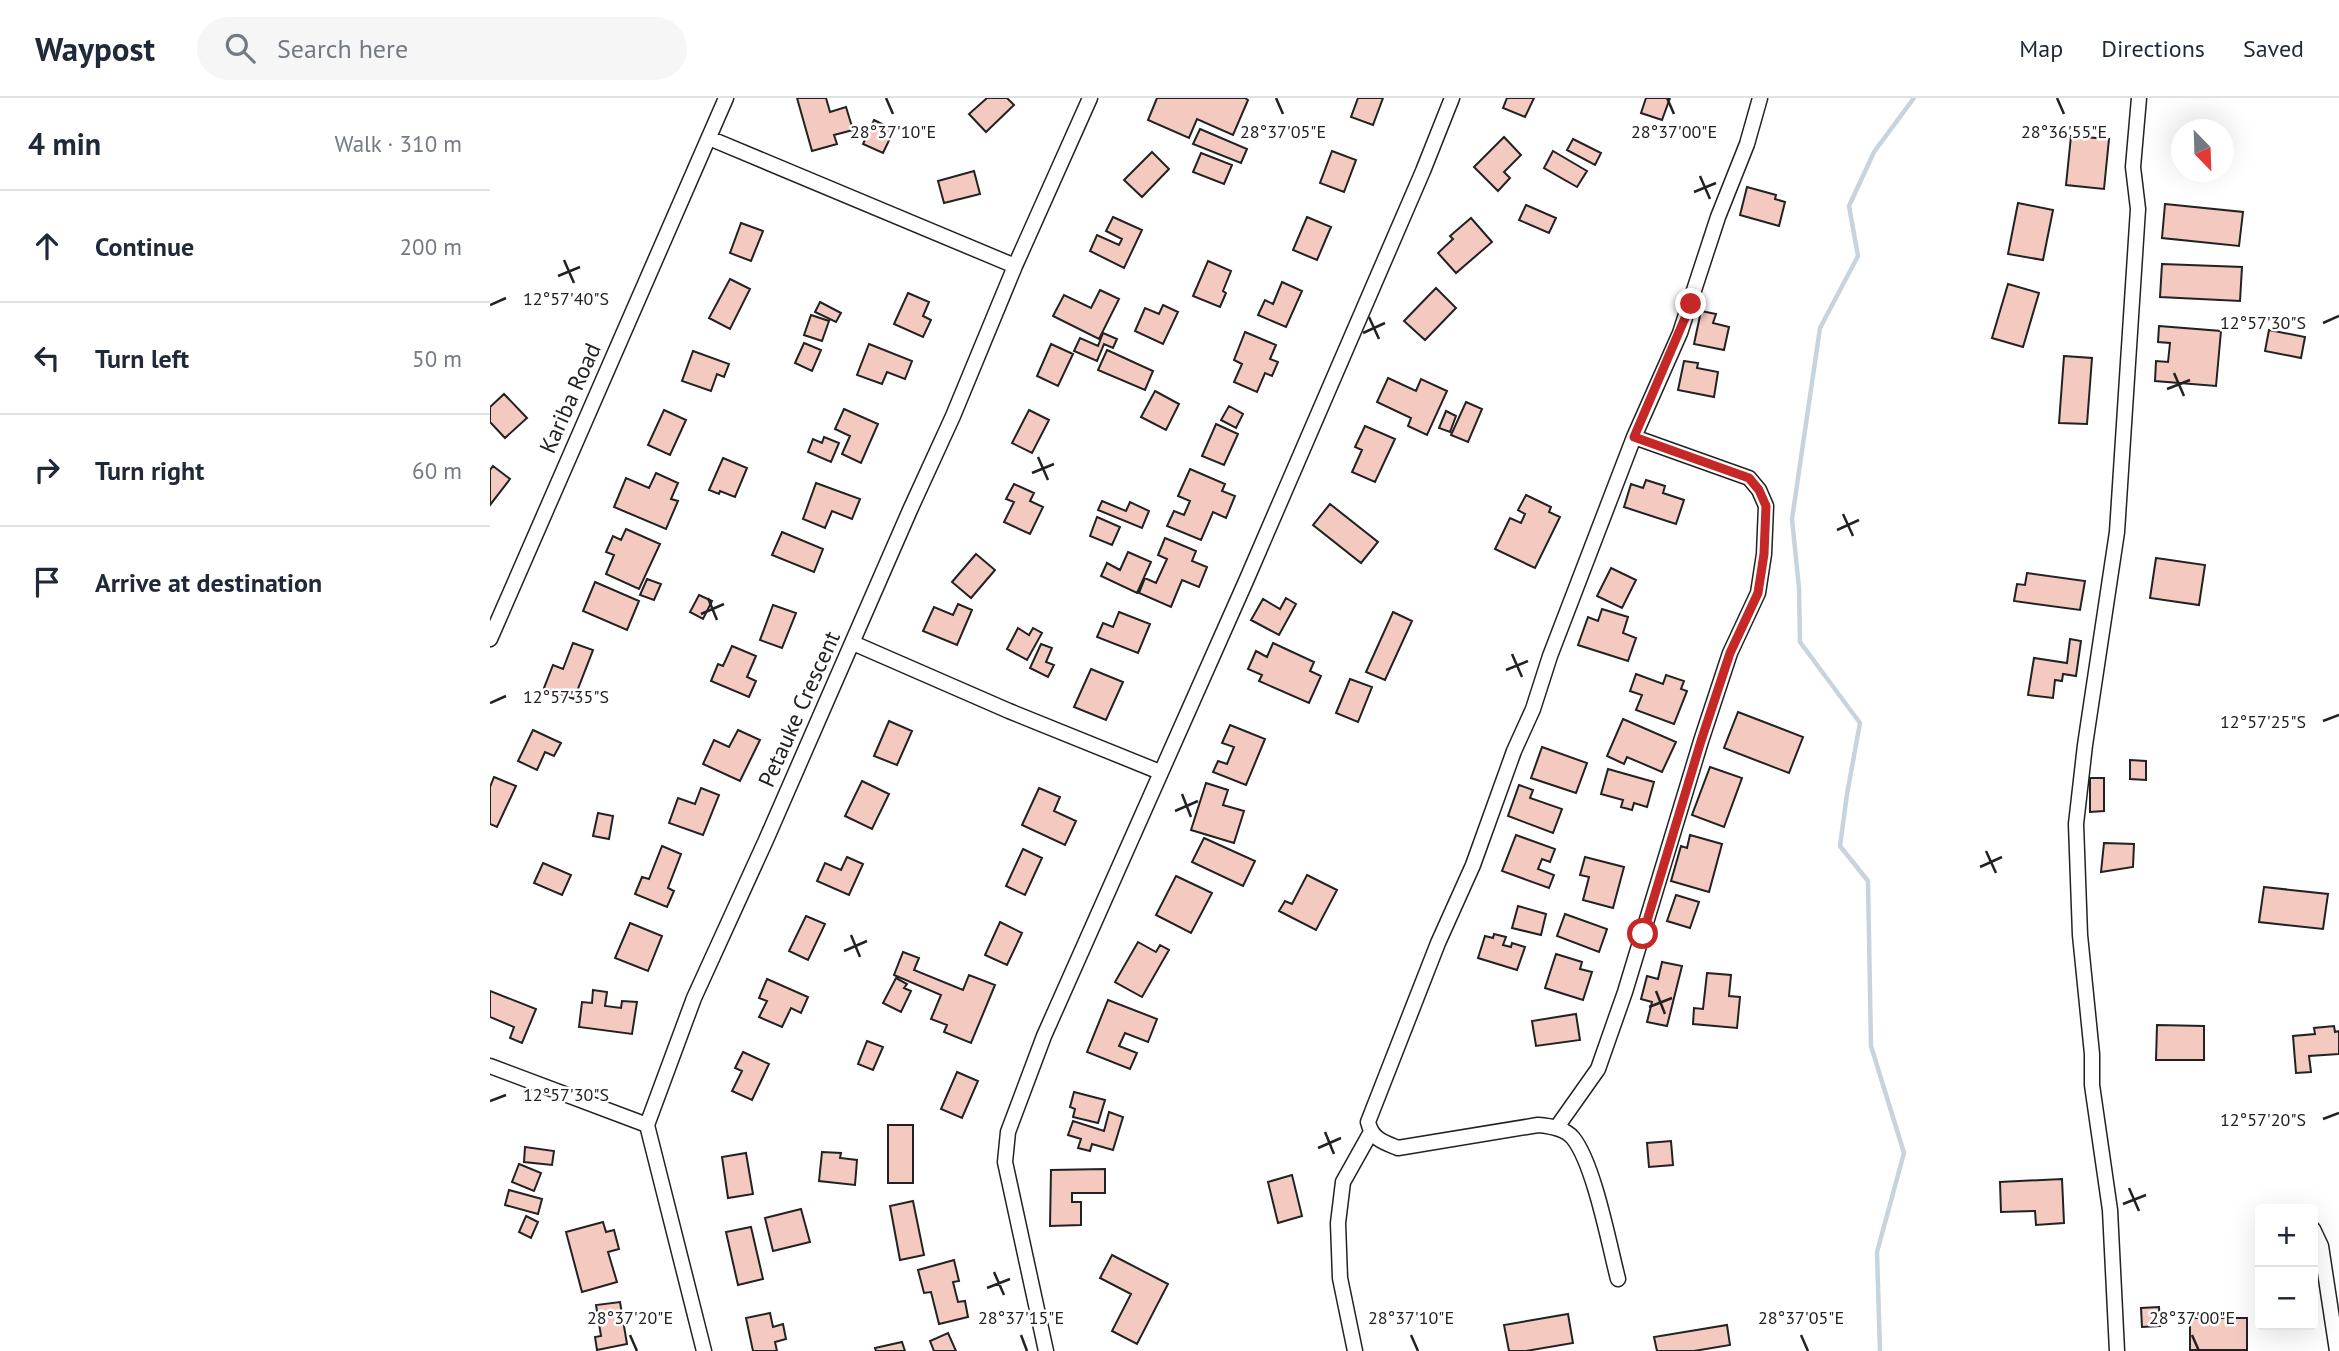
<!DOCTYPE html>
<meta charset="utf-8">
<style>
body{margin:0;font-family:"PT Sans",sans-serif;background:#f6f6f7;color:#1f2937}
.controls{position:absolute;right:21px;bottom:21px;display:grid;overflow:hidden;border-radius:7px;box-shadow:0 7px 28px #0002}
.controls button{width:63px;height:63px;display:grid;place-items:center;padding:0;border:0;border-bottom:2px solid #e0e1e3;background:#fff;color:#1f2937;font:35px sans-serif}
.compass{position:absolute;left:1681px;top:21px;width:63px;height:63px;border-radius:50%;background:#fff;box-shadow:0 7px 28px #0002;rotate:157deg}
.stop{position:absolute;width:21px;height:21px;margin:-16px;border:5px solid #c62828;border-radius:50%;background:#fff}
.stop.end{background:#c62828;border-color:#fff;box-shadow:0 2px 7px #0008}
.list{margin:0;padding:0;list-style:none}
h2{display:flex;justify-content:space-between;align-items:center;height:91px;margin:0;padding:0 28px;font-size:30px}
h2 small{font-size:23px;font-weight:400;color:#747a83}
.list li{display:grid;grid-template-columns:46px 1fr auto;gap:21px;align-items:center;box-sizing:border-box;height:112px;padding:0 28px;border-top:2px solid #e0e1e3}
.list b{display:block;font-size:26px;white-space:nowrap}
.list em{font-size:23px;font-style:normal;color:#747a83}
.icon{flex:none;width:38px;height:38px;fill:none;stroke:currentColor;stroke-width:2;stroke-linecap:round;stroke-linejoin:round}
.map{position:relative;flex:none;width:1849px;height:1253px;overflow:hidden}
header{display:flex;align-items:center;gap:42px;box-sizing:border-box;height:98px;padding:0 35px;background:#fff;border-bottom:2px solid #e0e1e3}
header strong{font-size:33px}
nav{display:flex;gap:38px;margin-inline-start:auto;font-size:24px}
.search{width:490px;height:63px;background:#f6f6f7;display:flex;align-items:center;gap:18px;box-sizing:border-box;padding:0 24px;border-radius:38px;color:#747a83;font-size:26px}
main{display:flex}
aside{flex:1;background:#fff}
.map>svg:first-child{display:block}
</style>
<header>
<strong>Waypost</strong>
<div class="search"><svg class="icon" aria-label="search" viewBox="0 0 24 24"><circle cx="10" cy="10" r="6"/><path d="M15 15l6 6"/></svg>Search here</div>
<nav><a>Map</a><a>Directions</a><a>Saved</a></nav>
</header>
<main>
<aside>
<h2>4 min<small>Walk · 310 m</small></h2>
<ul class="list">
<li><svg class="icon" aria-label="ahead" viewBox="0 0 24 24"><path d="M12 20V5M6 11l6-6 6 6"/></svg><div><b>Continue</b></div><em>200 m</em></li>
<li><svg class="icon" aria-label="left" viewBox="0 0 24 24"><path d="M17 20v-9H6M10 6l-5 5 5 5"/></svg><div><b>Turn left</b></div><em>50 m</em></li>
<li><svg class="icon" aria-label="right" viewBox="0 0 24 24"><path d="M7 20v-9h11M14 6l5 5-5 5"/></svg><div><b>Turn right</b></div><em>60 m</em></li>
<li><svg class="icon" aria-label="arrive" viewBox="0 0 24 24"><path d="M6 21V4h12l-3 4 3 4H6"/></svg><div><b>Arrive at destination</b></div></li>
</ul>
</aside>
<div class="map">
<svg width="1849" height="1253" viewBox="0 0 1849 1253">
<rect width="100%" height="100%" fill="#fff"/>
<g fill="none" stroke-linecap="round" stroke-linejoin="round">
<path stroke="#c7d3dd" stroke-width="4.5" d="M1390,1253L1387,1154L1414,1055L1381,948L1378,783L1350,748L1357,696L1370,625L1310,544L1309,490L1302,421L1330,230L1368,158L1359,108L1384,54L1424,0"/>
</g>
<path fill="#f3c9c0" stroke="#222" stroke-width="2" d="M307,0H336L340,14L356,9L363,32L344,37L347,46L322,53Z
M497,0H517L524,7L496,34L479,16Z
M667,0H755L758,2L743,37L707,21L699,40L658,22Z
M868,0H893L883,27L861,19Z
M1017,0H1044L1035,19L1013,10Z
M1156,0H1180L1172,22L1151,15Z
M384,22L404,32L393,55L373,46Z
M710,31L757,51L751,65L703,46Z
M1581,38L1619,41L1614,91L1576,87Z
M1014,39L1031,57L1014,74L1020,80L1008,93L984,69Z
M1083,41L1111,55L1105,67L1077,52Z
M842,53L866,62L854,94L830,85Z
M1063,53L1097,73L1087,89L1054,70Z
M662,54L679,71L652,99L634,82Z
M711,55L742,67L734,86L703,74Z
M484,73L490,96L454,105L448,83Z
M1257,89L1286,97L1285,101L1295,104L1289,128L1250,117Z
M1528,105L1563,112L1553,162L1518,156Z
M1675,106L1753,114L1749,148L1672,140Z
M1036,107L1066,120L1059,135L1029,122Z
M623,119L652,132L634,170L600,153L607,137L629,147L632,141L616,133Z
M817,119L841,129L827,162L803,152Z
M981,120L1002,144L966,175L948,155L963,141L960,138Z
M251,125L273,133L261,163L240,155Z
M718,163L741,173L733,193L736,195L730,209L703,198Z
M1672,166L1752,169L1750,203L1670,199Z
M240,181L260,191L240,231L219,220Z
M792,184L812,193L796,229L768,217L775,202L783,206Z
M1518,186L1549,195L1533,249L1502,240Z
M946,190L966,210L935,242L914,223Z
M610,192L629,201L609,241L563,218L574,197L601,210Z
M418,195L439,204L433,218L441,222L433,239L404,226Z
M330,204L351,215L346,224L325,214Z
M673,207L688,214L673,246L645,233L655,210L669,216Z
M1211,213L1226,216L1223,225L1239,229L1234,252L1204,246Z
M321,217L339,223L332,243L314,237Z
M1669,228L1731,233L1726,288L1665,283L1666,263L1678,264L1680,245L1668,244Z
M1779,232L1815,239L1811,260L1775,253Z
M755,234L786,247L780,261L788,264L782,278L775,275L767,294L744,284L752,266L744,262Z
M613,235L627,241L623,250L614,246L607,263L584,253L590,240L608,248Z
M314,245L331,252L322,273L305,265Z
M379,246L422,263L415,281L397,274L392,286L367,277Z
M561,246L583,256L568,288L547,278Z
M617,252L663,273L655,292L608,272Z
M203,253L239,266L234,279L227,276L221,293L192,283Z
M1574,258L1602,260L1597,326L1569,325Z
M1194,263L1208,265L1207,270L1228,274L1224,299L1188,292Z
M898,280L926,293L931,281L957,293L937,337L918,328L921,320L887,304Z
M665,293L689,306L676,332L651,319Z
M14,296L37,320L15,340L0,324V309Z
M976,304L992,311L978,344L961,337Z
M739,308L753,316L746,330L731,322Z
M354,311L388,326L371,365L352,356L360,338L345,331Z
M174,312L196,322L180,357L158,347Z
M539,312L559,322L542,355L522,345Z
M956,313L966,318L960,334L949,330Z
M726,326L748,336L734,367L712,358Z
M875,328L905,341L885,384L862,374L872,352L865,349Z
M334,339L349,345L341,364L318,354L323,341L332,345Z
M233,360L257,370L245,399L230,393L229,396L219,392Z
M3,368L20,381L0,407V372Z
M700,371L735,386L732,393L745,398L736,420L723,414L711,442L677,428L684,413L694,417L700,403L688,398Z
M166,375L188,385L181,401L188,403L176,431L124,409L136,380L159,390Z
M1156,382L1175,388L1173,395L1194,402L1186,426L1134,409L1141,386L1153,390Z
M326,385L370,401L362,421L342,413L335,430L313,421Z
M524,386L544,395L540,403L553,409L540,436L514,424L524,404L516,401Z
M1036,397L1061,409L1059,414L1070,419L1045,470L1005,451L1020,420L1031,425L1035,416L1028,412Z
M612,403L636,413L640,404L659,413L652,430L608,412Z
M840,406L888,444L871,465L823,427Z
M607,419L630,429L622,447L600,438Z
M136,431L170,446L149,491L116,476L124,457L116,454L123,438L131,442Z
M292,434L333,451L324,474L282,457Z
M675,440L706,453L702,463L717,469L709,489L692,482L681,509L649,495L655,480L666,485L677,461L668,457Z
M638,454L661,464L647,495L611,478L617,465L630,472Z
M486,456L505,472L481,500L462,484Z
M1666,460L1715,467L1709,507L1660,500Z
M1121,470L1146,482L1132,510L1107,498Z
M1537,475L1595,483L1590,512L1524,503L1527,486L1535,487Z
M157,481L171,486L164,502L150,497Z
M105,484L149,503L137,532L93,513Z
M209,497L222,503L213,521L200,514Z
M796,500L806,506L789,537L761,522L773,501L790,511Z
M468,506L482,512L467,547L433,533L444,509L463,517Z
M283,507L306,515L292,550L270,542Z
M1112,511L1138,519L1133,535L1146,540L1138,563L1088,547L1098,519L1108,523Z
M629,514L660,526L648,555L607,539L613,525L623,529Z
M903,514L922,523L895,582L876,574Z
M528,530L539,537L543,530L552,535L537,562L517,551Z
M1580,541L1591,543L1586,578L1573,576L1572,583L1565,582L1563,600L1538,597L1544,560L1577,565Z
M83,545L103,552L84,601L54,590L63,567L73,571Z
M783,545L824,564L820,573L831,578L819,605L769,583L772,577L758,571L766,553L777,559Z
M551,546L562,550L556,564L564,567L558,579L540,570Z
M242,548L266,558L257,579L266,583L259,599L221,583L228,566L233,568Z
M601,571L633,584L616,622L584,609Z
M1146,576L1173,586L1176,577L1194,583L1191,591L1197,593L1184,626L1146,612L1152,597L1140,593Z
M860,581L882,589L868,624L846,615Z
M1248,614L1313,639L1299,675L1234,650Z
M1133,621L1186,644L1172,674L1137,659L1134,666L1117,658Z
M399,623L422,633L407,667L384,658Z
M740,627L775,641L756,687L723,674L728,663L737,666L744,649L732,645Z
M43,632L71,645L64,658L55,654L47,672L28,663Z
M248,632L270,642L250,683L213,666L224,642L239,649Z
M1052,649L1097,665L1086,695L1041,680Z
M1640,662L1656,663V682L1640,681Z
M1220,669L1252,680L1234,729L1202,717Z
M1118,671L1164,684L1157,709L1144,705L1142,712L1131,709L1133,702L1111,696Z
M4,679L26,688L7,729L0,726V689Z
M1600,680H1614V713L1600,714Z
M372,683L399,696L382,731L355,718Z
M716,685L738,692L733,707L754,713L744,745L701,732Z
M1029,687L1043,692L1040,700L1072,711L1063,735L1018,718Z
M211,690L229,697L213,737L179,725L188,700L205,706Z
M549,690L570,699L564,713L586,723L575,747L532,727Z
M108,715L123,718L119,741L103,738Z
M1026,737L1065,751L1060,764L1052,761L1048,771L1064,777L1059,790L1012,773Z
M1200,737L1232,746L1219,794L1181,783L1191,748L1197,750Z
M714,740L765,763L753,788L702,764Z
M1614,745L1644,746L1643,769L1611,774Z
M172,748L191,756L178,790L184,793L177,809L145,796L152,779L159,781Z
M533,751L552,760L535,797L516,788Z
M357,759L373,766L359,797L327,783L335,765L351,772Z
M1095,759L1134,769L1123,810L1093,802L1099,779L1090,777Z
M53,765L81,777L72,797L44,785Z
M817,777L847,792L826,832L789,813L795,803L802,806Z
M686,778L722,795L701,835L666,817Z
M1774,789L1838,796L1833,831L1769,824Z
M1186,797L1209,804L1200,830L1177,823Z
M1028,808L1056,816L1051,837L1022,830Z
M1075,816L1117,831L1109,854L1067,838Z
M316,818L335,826L318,862L299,853Z
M510,824L532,835L517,867L495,857Z
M140,825L172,838L158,873L125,860Z
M1004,836L1016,839L1013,847L1021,849L1022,845L1035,849L1027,872L988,860L995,838L1003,840Z
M648,844L666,854L670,847L679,852L652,899L625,884Z
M413,854L429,860L424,872L473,892L479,877L505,887L481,945L454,934L457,927L441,921L451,897L404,877Z
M1066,856L1092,864L1090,871L1102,874L1093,902L1055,890Z
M1172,864L1192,868L1177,928L1157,924L1162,904L1151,901L1157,878L1168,881Z
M1217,875L1241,877L1239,898L1250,899L1247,930L1203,926L1204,910L1213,911Z
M406,880L417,886L414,890L421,893L411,914L393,905Z
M277,881L318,899L311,915L301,910L292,929L269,919L277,903L269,900Z
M103,892L117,894L115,908L131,910L132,903L147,904L142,936L89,929L92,904L102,905Z
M0,893L46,911L32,945L20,940L24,929L0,919Z
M618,902L667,921L658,944L635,935L629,948L647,955L640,971L597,954Z
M1086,916L1090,942L1046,948L1042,923Z
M1667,927L1714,928V962H1666Z
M1844,928L1845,934L1849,933V956L1819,958L1821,974L1806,975L1803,938L1825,936L1824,930Z
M377,943L393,949L383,972L368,966Z
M253,954L279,966L262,1002L242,993L252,973L245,970Z
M467,974L488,983L472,1020L451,1011Z
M584,994L615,1002L608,1025L583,1019L585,1011L580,1009Z
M619,1014L633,1019L623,1052L602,1046L600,1053L588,1050L591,1041L578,1037L583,1023L614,1033Z
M398,1027H423V1085H398Z
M1181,1043L1183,1067L1159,1069L1157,1045Z
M35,1049L64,1053L62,1067L34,1064Z
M332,1054L351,1055L350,1060L367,1062L365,1087L329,1083Z
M256,1055L263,1096L238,1100L232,1059Z
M29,1066L51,1075L44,1093L22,1084Z
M615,1071V1095H582V1104H591V1127L560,1128L561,1072Z
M802,1077L812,1118L788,1125L778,1084Z
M1572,1081L1574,1125L1546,1127L1545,1113L1511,1114L1510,1084Z
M19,1092L52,1101L48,1116L15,1107Z
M423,1103L434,1157L410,1162L400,1108Z
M311,1111L320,1144L283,1153L275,1120Z
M36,1118L48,1124L41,1140L29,1134Z
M113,1124L116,1134L124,1132L129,1151L118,1154L127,1184L92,1194L76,1134Z
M261,1129L273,1181L248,1187L236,1134Z
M622,1157L678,1186L647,1246L622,1233L641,1196L610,1180Z
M464,1162L469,1183L463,1184L468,1204L475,1203L478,1219L449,1226L441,1194L434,1195L428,1172Z
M130,1204L137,1246L107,1252L105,1239L111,1238L106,1207Z
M1669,1209L1670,1228L1652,1229L1651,1210Z
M280,1215L283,1229L293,1226L296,1241L285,1244L287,1253H263L256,1220Z
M1078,1216L1083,1245L1036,1253H1019L1014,1227Z
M1700,1220H1757V1252H1700Z
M1237,1227L1240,1247L1204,1253H1167L1164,1239Z
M458,1235L466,1253H444L440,1243Z
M412,1244L415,1253H386L385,1250Z"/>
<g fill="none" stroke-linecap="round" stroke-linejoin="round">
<g stroke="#222" stroke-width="17">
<path id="minor" d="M219,40L525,168
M0,541L236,0
M363,545L519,613L670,674
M0,968L157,1027
M1067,1029L1108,971L1135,894L1211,643L1240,555L1268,495L1274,456L1276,408L1269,392L1259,380L1144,339
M1823,1131L1831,1148L1847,1253
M1128,1181C1119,1146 1104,1066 1083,1040C1075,1030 1060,1028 1048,1027L908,1050C893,1044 882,1041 878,1024L948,845L983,767L1024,653L1043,611L1060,558L1144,339L1190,235L1228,119L1257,46L1270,0
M214,1253L157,1027L204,900L276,742L420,412L463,318L525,168L600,0
M556,1253L515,1064L518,1034L554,938L756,483L933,73L962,0
M865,1253L850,1180L848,1125L853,1084L881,1034
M1627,1253L1620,1112L1602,987V956L1590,837L1586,726L1595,647L1627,434L1648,111L1643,69L1649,0"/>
</g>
<use href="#minor" stroke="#fff" stroke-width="14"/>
</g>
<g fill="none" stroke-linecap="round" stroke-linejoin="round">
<path stroke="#c62828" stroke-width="9" d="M1153,836L1211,643L1240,555L1268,495L1274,456L1276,408L1269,392L1259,380L1144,339L1201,206"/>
</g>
<path fill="none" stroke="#222" stroke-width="2.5" d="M396,0L403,16M786,0L793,16M1177,0L1184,16M1567,0L1574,16M1210,78L1220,101M1204,94L1226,85M74,162L84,185M68,178L90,169M0,207L16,200M879,219L889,241M1833,225L1849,218M873,235L895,225M1684,275L1694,298M1677,291L1700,282M548,359L558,382M542,375L564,366M1353,416L1363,438M1347,432L1369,422M218,500L227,522M211,516L234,506M1022,556L1032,579M1016,572L1038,563M0,605L16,598M1833,623L1849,617M692,696L701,719M685,713L708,703M1496,753L1506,775M1490,769L1512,759M361,837L370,859M354,853L377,843M1166,893L1175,916M1159,909L1182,900M0,1003L16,997M1833,1021L1849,1015M835,1034L844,1056M828,1050L851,1040M1639,1090L1649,1113M1633,1106L1656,1097M504,1174L514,1197M497,1190L520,1181M140,1237L147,1253M531,1237L537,1253M921,1237L928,1253M1311,1237L1318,1253M1702,1237L1709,1253"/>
<g text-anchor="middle" stroke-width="5" stroke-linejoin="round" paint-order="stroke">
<g font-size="23" fill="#222" stroke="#fff">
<text transform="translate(80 300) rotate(-66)" y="8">Kariba Road</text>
<text transform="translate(309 611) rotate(-66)" y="8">Petauke Crescent</text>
</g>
</g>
<g font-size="18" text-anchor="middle" fill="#222" stroke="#fff" stroke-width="5" stroke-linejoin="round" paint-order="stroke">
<text x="403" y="40">28°37'10"E</text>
<text x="793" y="40">28°37'05"E</text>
<text x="1184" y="40">28°37'00"E</text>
<text x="1574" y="40">28°36'55"E</text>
<text x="76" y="207">12°57'40"S</text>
<text x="1773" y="231">12°57'30"S</text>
<text x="76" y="605">12°57'35"S</text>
<text x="1773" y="630">12°57'25"S</text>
<text x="76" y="1003">12°57'30"S</text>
<text x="1773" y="1028">12°57'20"S</text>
<text x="140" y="1226">28°37'20"E</text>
<text x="531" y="1226">28°37'15"E</text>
<text x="921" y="1226">28°37'10"E</text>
<text x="1311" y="1226">28°37'05"E</text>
<text x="1702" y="1226">28°37'00"E</text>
</g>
</svg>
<div class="controls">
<button>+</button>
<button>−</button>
</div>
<svg class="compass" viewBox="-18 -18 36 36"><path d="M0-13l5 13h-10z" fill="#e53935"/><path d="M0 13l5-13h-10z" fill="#747a83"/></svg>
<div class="stop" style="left:1153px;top:836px"></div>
<div class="stop end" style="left:1201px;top:206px"></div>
</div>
</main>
